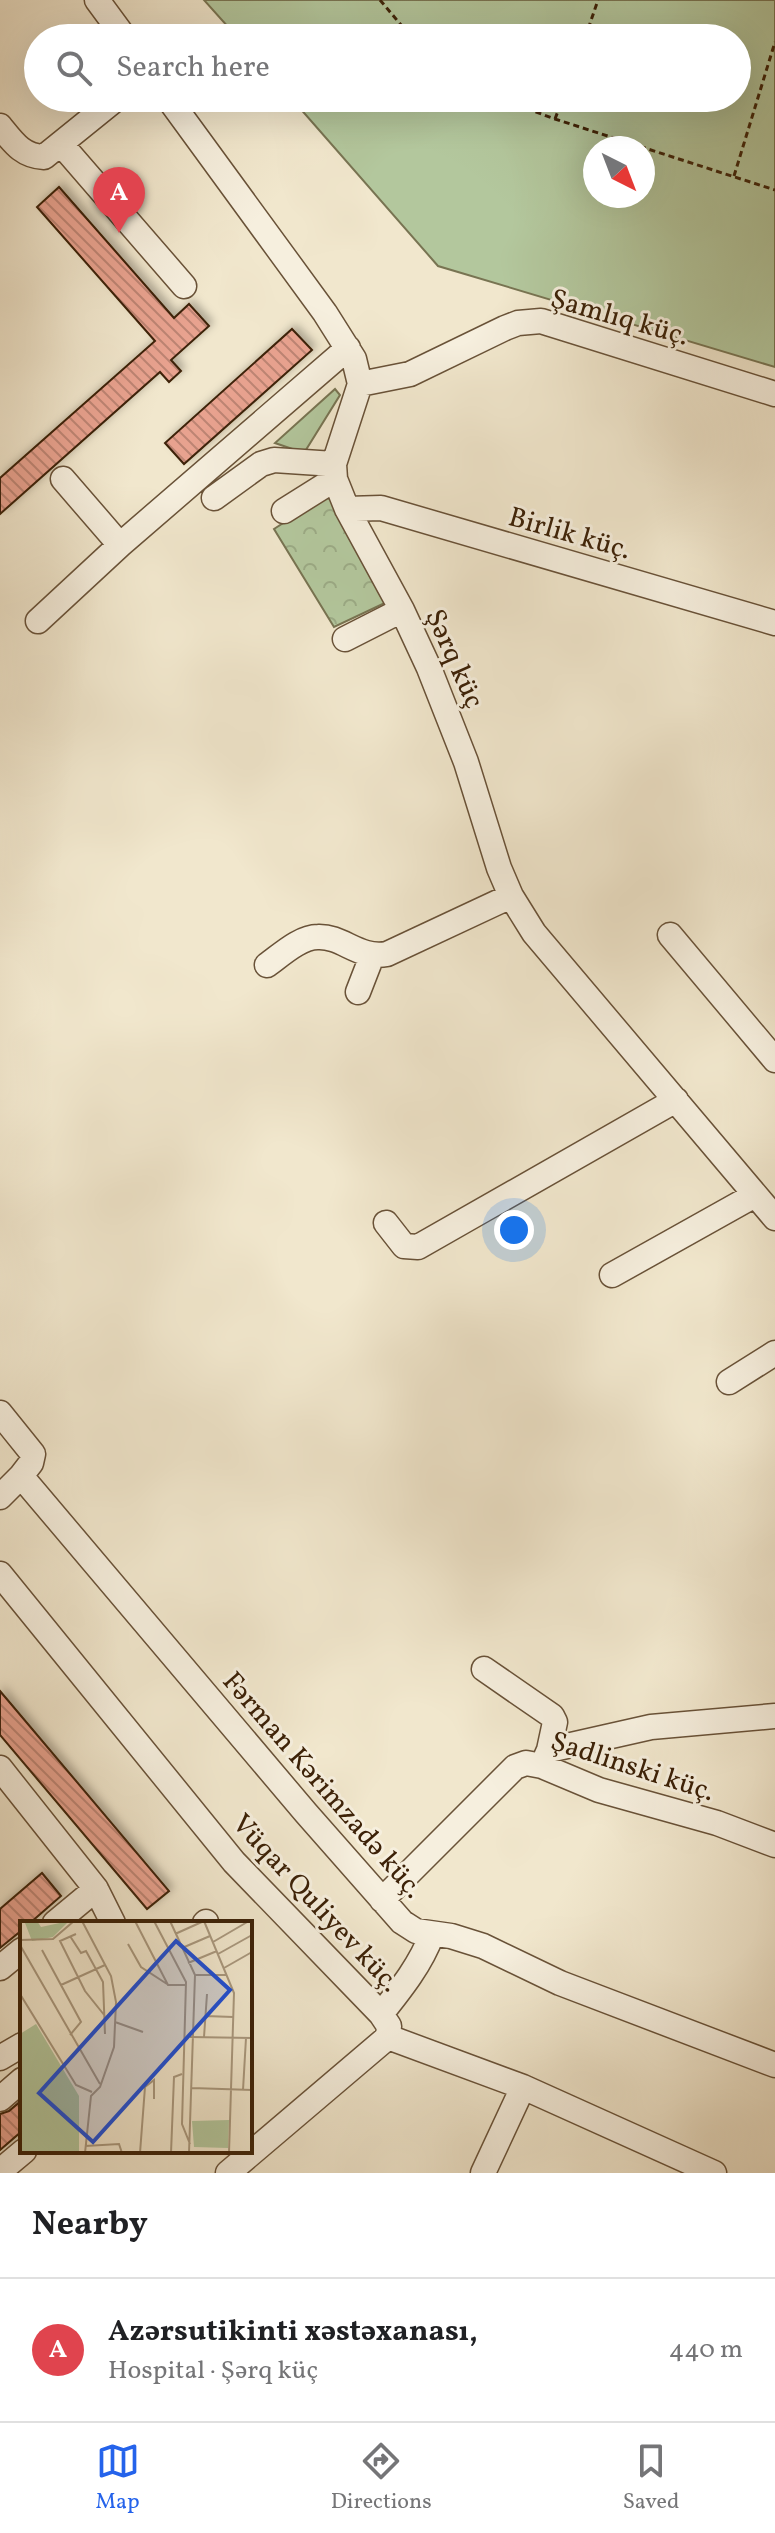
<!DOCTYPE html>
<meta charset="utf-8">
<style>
body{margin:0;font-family:Vollkorn,serif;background:#f2f2f2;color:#202124}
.compass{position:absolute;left:583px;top:136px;width:72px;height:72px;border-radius:50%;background:#fff;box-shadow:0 8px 32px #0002;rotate:138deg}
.you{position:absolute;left:514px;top:1230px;width:28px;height:28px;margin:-20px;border:6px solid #fff;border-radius:50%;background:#1a73e8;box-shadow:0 0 0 12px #1a73e833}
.badge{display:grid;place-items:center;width:52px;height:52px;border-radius:50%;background:#2563eb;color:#fff;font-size:26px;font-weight:700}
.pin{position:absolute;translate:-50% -66px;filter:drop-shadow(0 2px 4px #0008)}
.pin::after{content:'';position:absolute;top:42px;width:28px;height:24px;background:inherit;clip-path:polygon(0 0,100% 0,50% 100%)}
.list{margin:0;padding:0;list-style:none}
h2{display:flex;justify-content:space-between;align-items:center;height:104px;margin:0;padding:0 32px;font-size:34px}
h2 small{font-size:26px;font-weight:400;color:#757577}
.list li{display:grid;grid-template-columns:52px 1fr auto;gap:24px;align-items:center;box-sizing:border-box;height:144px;padding:0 32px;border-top:2px solid #e0e0e0}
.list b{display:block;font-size:30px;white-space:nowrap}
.list p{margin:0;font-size:26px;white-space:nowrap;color:#757577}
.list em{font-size:26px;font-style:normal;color:#757577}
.icon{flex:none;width:44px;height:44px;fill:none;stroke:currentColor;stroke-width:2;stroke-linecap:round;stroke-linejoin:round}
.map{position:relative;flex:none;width:775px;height:2173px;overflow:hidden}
.search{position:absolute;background:#fff;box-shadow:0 8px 32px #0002;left:24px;right:24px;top:24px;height:88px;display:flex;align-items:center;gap:20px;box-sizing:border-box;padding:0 28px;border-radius:44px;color:#757577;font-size:30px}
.sheet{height:248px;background:#fff}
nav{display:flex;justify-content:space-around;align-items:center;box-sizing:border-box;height:112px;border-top:2px solid #e0e0e0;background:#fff;font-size:22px;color:#757577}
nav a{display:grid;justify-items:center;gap:4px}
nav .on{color:#2563eb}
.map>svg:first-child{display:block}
</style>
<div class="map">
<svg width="775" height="2173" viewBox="0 0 775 2173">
<defs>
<pattern id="park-crowns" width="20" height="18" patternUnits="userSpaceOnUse" patternTransform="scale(2)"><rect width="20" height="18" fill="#b3c79d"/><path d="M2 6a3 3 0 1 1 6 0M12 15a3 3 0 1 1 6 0" fill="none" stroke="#9bab86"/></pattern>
<pattern id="building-back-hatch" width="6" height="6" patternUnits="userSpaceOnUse" patternTransform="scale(2)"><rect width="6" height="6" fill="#e8a28f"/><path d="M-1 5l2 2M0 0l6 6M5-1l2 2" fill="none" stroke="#bd8473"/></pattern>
<filter id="shadow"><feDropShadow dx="4" dy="-4" stdDeviation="4" flood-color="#0004"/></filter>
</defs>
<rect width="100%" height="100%" fill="#f1e7cd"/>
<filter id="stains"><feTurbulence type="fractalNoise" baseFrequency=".0025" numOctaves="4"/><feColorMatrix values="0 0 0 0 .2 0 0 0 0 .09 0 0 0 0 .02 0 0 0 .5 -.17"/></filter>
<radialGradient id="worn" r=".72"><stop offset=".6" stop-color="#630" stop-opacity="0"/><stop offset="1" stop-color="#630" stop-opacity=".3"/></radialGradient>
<path fill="#b3c79d" stroke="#787452" stroke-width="2" fill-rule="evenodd" d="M204,0H775V367L438,266L291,98H737V38H238ZM595,148H643V196H595Z
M335,389L340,395L304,453L275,443Z"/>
<path fill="url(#park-crowns)" stroke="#787452" stroke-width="2" d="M328,494L387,602L334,627L274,529Z"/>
<path fill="url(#building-back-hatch)" stroke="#3c2107" stroke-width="2" filter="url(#shadow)" d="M59,187L174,318L189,304L209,326L171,360L181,371L169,382L160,372L0,514V478L155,341L37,207Z
M292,329L312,350L184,464L165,443Z
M0,1691L169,1891L147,1909L0,1735Z
M42,1873L61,1896L30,1923H22V1930L0,1948V1909Z
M22,2100V2131L0,2150V2114L9,2111Z"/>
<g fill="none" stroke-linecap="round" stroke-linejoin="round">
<g stroke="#695238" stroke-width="27">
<path id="minor" d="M97,0L125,38
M168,98L325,313L354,359L360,384L334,464L335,479L347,509L402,610L429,668L466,762L499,868L511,896L534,933L775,1218
M0,126C13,142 22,156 44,157L117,98
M61,144L184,286
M360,384L410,374L505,328L518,323L541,321L775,394
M63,479L120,545
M214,498L261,464L274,460L334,464
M347,509L381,508L775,623
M284,511L335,479
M38,621L120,545L348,348
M345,639L402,610
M670,935L775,1060
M267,965C281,955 300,937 318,937C343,936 358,959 387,954L511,896
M358,992L372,956
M386,1223L404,1246L418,1247L676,1100
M612,1275L755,1195
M729,1382L775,1353
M0,1413L33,1454L31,1463L21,1476L306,1813L402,1922L416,1931L451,1936L483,1946L560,1983L775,2065
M0,1497L21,1476
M0,1574L234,1862L381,2014L389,2026L388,2037
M484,1669L552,1716L555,1722L549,1750
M542,1766L549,1750L651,1727L775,1716
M0,1768L96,1889L113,1923
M382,1900L515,1767L526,1763L542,1766L599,1790L717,1823L775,1845
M55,1923L96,1889
M205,1923L206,1922
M0,1968L22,1950
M381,2014C401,1989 421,1964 432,1934
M388,2037L523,2087L714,2173
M0,2058L22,2045
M0,2099L22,2080
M0,2171L24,2151
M228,2173L388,2037
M483,2173L523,2087"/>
</g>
<path stroke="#3c2107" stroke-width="3" stroke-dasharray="6 4" stroke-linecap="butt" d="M380,0L412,38
M585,38L598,0
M498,98L555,119L775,190
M555,119L563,98
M734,176L775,42"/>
<use href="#minor" stroke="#f6efde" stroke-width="24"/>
</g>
<g text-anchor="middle" stroke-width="6" stroke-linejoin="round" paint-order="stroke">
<g font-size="28" fill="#3c2107" stroke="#f6efde">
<text transform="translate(620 316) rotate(16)" y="10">Şamlıq küç.</text>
<text transform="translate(570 532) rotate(16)" y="10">Birlik küç.</text>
<text transform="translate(456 658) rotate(66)" y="10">Şərq küç</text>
<text transform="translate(633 1765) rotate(18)" y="10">Şadlinski küç.</text>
<text transform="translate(324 1784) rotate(49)" y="10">Fərman Kərimzadə küç.</text>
<text transform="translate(317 1902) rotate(47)" y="10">Vüqar Quliyev küç.</text>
</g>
</g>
<g transform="translate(20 1921)">
<rect width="232" height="232" fill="#f1e7cd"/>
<path d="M16,103L59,175V232H0V113Z" fill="#b3c79d"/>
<path d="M17,0L21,6L49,0L33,16L12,20L5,2Z" fill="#b3c79d"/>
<path d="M209,199L208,227L174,226L172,200Z" fill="#b3c79d"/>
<path fill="none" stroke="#a9987e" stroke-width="2" d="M62,0L91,55L96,81L94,126L80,166L71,175L65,232M115,0L148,64H166M134,0L166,61L162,203L170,223M150,0L175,54L169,232M184,0L214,72L209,232M56,13L40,20L65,70L85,95M155,13L184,0M50,15L61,32L66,30L83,61L85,113M0,19L33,18L54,0M193,21L229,0M108,23L121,46L147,63M0,24L80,163M162,27L190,15M22,29L61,101L50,114M198,33L232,14M168,42L197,30M204,47L232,31M175,54H207M41,64L85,44M0,73L56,164L72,171M185,95L213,96M95,101L123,111M170,116L232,117M184,116L187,73M172,167L232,169M223,169L226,117M65,225L99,223L102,232M120,232L125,166L134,159V178M151,232L154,156L162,153"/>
<path fill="#1d4ed8" fill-opacity="0.15" stroke="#1d4ed8" stroke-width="4" d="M156,20L210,69L73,221L19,172Z"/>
<rect width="232" height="232" fill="none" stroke="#3c2107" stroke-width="4"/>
</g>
<rect width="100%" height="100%" filter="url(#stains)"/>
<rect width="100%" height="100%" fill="url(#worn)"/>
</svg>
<svg class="compass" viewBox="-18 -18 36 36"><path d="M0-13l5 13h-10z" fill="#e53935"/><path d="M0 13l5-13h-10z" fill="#757577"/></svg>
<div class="you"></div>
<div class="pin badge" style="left:119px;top:233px;background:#e0444e">A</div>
<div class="search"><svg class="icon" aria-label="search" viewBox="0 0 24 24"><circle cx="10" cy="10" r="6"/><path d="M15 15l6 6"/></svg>Search here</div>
</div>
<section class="sheet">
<h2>Nearby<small></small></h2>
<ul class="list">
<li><span class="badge" style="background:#e0444e">A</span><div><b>Azərsutikinti xəstəxanası,</b><p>Hospital · Şərq küç</p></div><em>440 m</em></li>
</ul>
</section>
<nav>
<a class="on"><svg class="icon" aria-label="map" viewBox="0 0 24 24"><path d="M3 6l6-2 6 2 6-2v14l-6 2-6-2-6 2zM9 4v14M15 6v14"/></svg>Map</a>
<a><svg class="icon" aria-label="directions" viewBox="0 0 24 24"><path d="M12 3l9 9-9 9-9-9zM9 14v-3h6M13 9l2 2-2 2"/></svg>Directions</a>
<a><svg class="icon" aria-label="saved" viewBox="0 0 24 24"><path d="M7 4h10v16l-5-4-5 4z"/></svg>Saved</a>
</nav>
